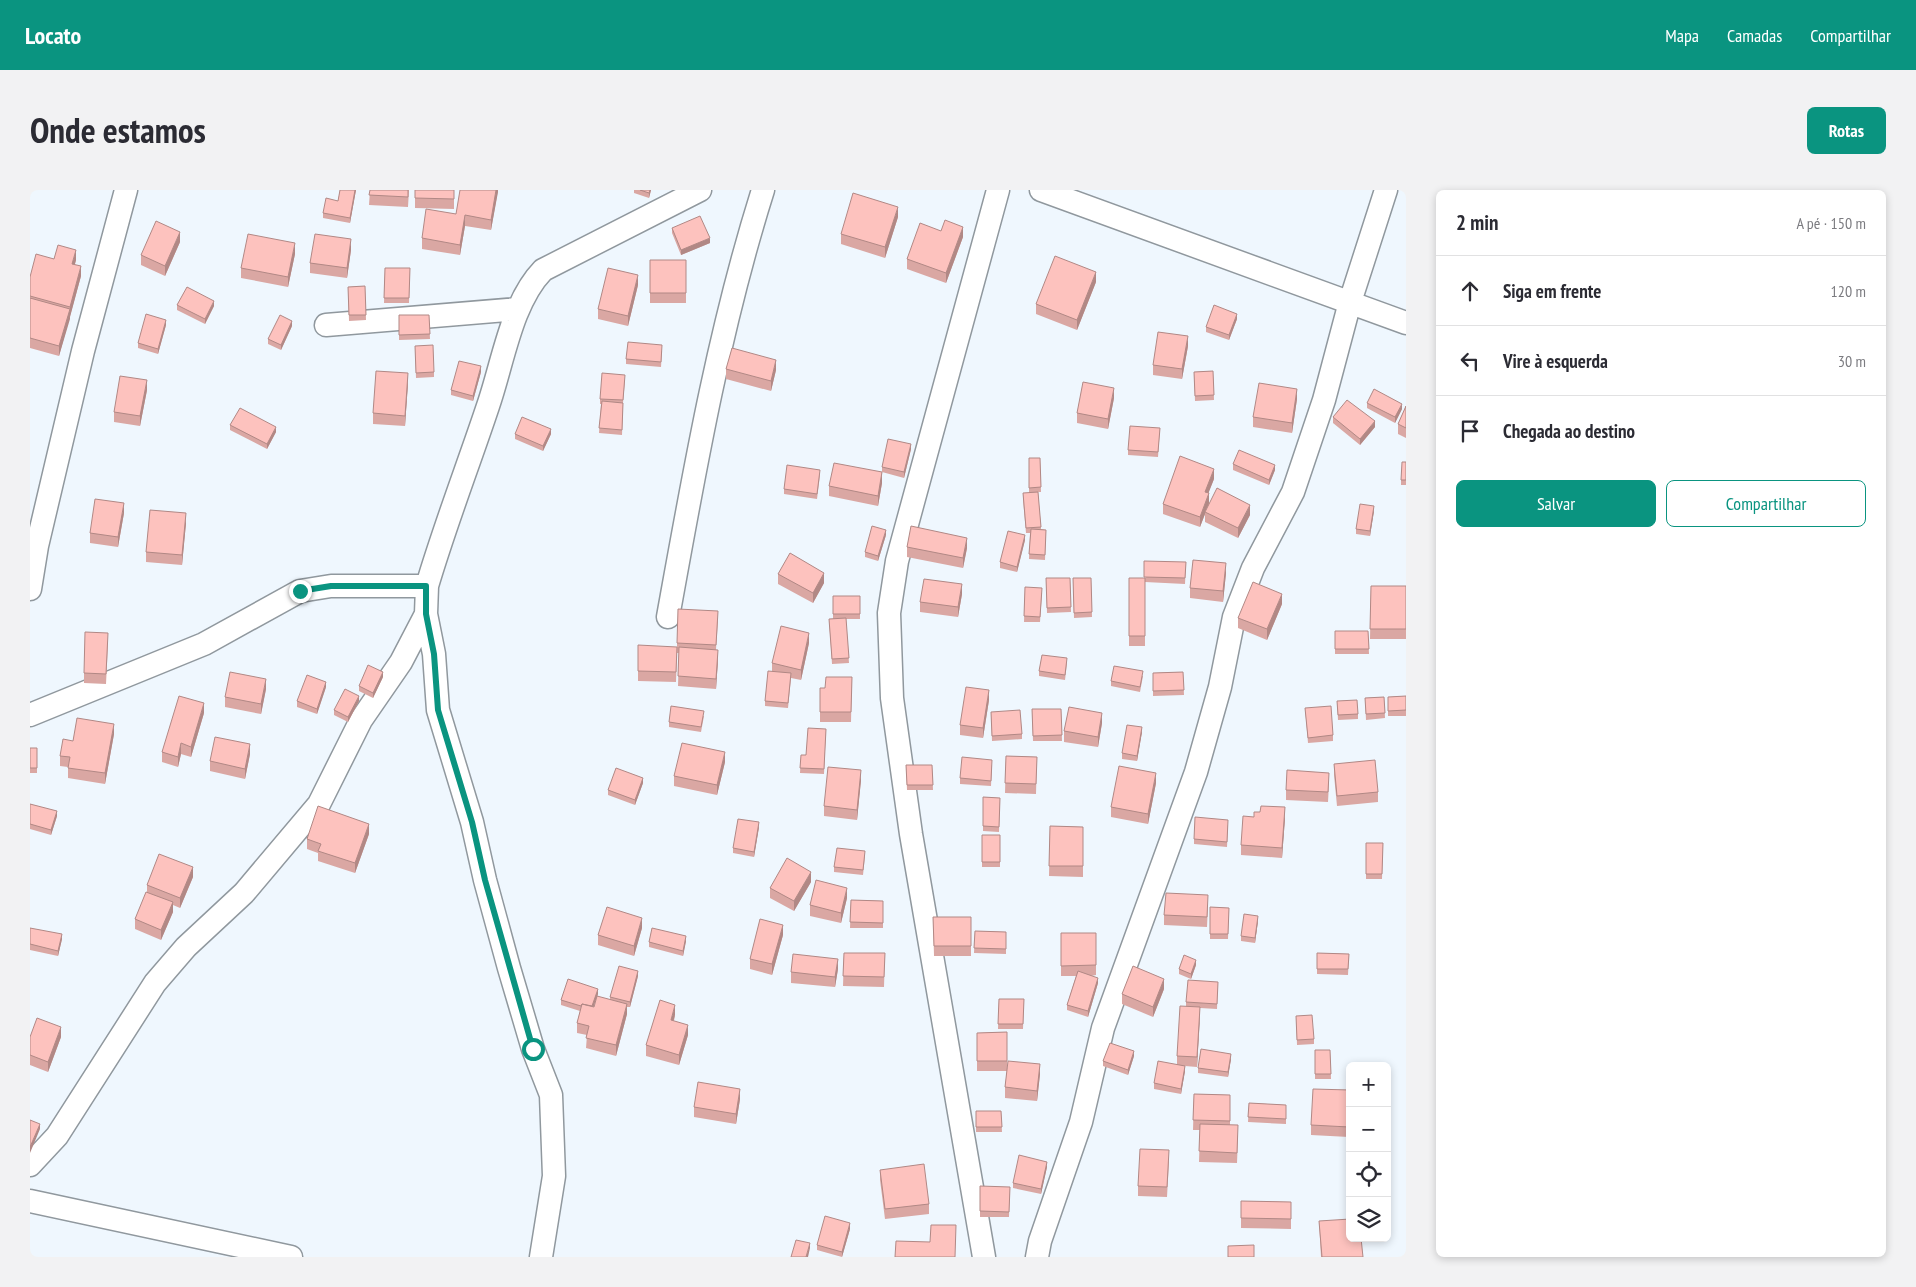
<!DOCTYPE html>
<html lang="pt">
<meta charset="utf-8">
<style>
body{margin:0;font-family:"PT Sans Narrow",sans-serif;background:#f2f2f3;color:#2b2b33}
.controls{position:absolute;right:15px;bottom:15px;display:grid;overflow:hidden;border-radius:8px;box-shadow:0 2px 8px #0003}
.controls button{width:45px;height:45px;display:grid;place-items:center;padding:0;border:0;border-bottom:1px solid #e1e1e2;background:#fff;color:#2b2b33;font:25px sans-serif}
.stop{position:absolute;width:15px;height:15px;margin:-11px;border:4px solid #0a9480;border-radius:50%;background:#fff}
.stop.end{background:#0a9480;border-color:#fff;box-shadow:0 1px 5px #0008}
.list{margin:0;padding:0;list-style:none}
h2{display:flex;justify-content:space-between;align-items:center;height:65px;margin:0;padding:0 20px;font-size:21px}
h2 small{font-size:16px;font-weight:400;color:#7c7c81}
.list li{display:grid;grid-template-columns:32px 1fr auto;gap:15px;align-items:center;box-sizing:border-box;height:70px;padding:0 20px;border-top:1px solid #e1e1e2}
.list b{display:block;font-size:19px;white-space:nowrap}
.list em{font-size:16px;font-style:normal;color:#7c7c81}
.actions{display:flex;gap:10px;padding:15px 20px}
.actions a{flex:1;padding:11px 0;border:1px solid #0a9480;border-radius:8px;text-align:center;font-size:18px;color:#0a9480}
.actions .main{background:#0a9480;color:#fff}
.icon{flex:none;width:28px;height:28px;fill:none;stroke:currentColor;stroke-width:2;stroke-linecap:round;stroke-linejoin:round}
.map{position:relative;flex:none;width:1376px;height:1067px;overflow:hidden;border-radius:8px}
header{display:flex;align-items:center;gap:30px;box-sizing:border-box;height:70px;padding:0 25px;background:#0a9480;color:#fff}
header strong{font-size:24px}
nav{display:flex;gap:28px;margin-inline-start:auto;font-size:18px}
.intro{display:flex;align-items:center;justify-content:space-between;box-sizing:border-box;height:120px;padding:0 30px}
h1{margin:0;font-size:35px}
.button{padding:12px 22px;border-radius:8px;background:#0a9480;color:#fff;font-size:18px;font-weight:700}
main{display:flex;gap:30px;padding:0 30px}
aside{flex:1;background:#fff;border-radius:8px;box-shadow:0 2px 8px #0003}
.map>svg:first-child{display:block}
</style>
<header>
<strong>Locato</strong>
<nav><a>Mapa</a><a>Camadas</a><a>Compartilhar</a></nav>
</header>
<div class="intro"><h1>Onde estamos</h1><a class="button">Rotas</a></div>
<main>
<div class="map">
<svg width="1376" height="1067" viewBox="0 0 1376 1067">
<rect width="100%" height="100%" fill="#eff7fe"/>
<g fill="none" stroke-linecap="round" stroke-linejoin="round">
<g stroke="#90989e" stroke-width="25">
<path id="street" d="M1011,0L1376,133
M296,135L488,119
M0,399L7,356L53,161L96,0
M638,427C664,283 689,139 733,0
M0,525L174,454L270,401L301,396H397
M0,975L27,946L125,793L156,757L214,703L289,614L331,530L371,472L396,424
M0,1011L261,1067
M511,1067L524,986L521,905L503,859L479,778L455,690L442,632L408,520L404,464L396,424L397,396C415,335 438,276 458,216C473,173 481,113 513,80L670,0
M954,1067L881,644L862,508L859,423L867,371L968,0
M1007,1067L1010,1051L1051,932L1073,838L1166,582L1190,497L1204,427L1223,378L1263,302L1294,210L1320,112L1356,0"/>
</g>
<use href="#street" stroke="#fff" stroke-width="22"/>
</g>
<path fill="#daa7a3" d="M310,0H326L320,33L293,28V23L308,11Z
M340,0H379L378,17L339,15Z
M385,0H424V19L385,18Z
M468,0L461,40L435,36L430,65L392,59V48L426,24Z
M604,0H621L619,8L604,3Z
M868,27L855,68L811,54V44Z
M642,38L680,53L651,65L642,43Z
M911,41L933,47L916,93L877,79V69Z
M150,52L135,86L111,75V65Z
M321,60L317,88L280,83V73Z
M265,64L258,97L211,88V78Z
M24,69L46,70L45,74L51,86L29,166L0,158V87Z
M620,70H656V113H620Z
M355,78H380L379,113H354Z
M1066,92L1047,140L1006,124V114Z
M608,95L598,136L568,129V119Z
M335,96L336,130L319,131L318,97Z
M147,115L184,116L175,134L147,120Z
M369,125H399L400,149L369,150Z
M1207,129L1199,150L1176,142V137Z
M136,135L128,164L108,158V153Z
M262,136L251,160L238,154V149Z
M385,156L404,182V187L386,188Z
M1158,156L1152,189L1123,185V175Z
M632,161L631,177L596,174V169Z
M696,179L746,180L741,201L696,189Z
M1183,181L1184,210L1165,211L1164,182Z
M451,182L443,211L421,205V200Z
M595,190L593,213V218L592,245L569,243L571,214H570V209Z
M378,193L375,236L343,234V223Z
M117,200L110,236L84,232V222Z
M1084,208L1078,239L1047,233V223Z
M1267,209L1262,243L1223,237V227Z
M1337,213L1372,219L1365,233L1337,218Z
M1376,216V248L1368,244V234Z
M1303,227L1345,237L1330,255L1303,233Z
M200,235L246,242L237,259L200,240Z
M1130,238L1128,267L1098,265V260Z
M485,244H521L513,261L485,249Z
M881,259L874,288L852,282V293L848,316L799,306V296L852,282V277Z
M999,268H1010L1011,302H1008L1011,339L1016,340L1015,370L999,369L1000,343H996L993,309V303H999Z
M1376,272V295H1371V290Z
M1203,274L1245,280L1239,295L1203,280Z
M790,285L787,309L754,304V299Z
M1184,289L1178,303L1179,313L1220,325L1208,348L1175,332V324L1170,337L1133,324V314Z
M1344,321L1340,346L1326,344V339Z
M94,323L88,357L60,353V343Z
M156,333L152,375L116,372V362Z
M856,345L848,371L835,367V362Z
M995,350L987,382L970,378V372Z
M877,357L937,358L933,378L877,367Z
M1156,372L1155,394L1115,392V456H1099V388H1114Z
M1196,383L1193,412L1160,408V398Z
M748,384L794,393L783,413L748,394Z
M1016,388H1040L1041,422L1017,423Z
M1043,388H1061L1062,427L1044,428Z
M1341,396H1376V449H1340Z
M995,397L1012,403L1010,432H994Z
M932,404L928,427L890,422V412Z
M803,406H830V429H816L819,473L802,474L799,429H803Z
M1252,414L1237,450L1208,438V428Z
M688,431L686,459L688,470L686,499L648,496L649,463H647L646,492L608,491V481L647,457V453Z
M1305,441H1338L1339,464H1305Z
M78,453L76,494L54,493V483Z
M779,453L771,490L761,488L758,518L735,516V511L742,481V473Z
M1037,473L1035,490L1009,486V481Z
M1153,482L1154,505L1123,506V483Z
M1113,486L1110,502L1081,496V491Z
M353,487L343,508L329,501V496Z
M822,487L821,532H790V498H795Z
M296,497L287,524L267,517V511Z
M236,499L231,524L195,517V507Z
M1376,506V526H1358V507Z
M1354,507L1355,528L1336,530L1335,508Z
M959,510L953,548L930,545V535Z
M329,511L318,532L304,525V520Z
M1307,511L1328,524V529L1308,530Z
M1275,518L1303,545V551L1278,553Z
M1002,519H1031L1032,551H1003Z
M961,522L992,544V549L962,551Z
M174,523L161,567L151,564L148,577L132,572V562Z
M674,526L671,542L639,537V532Z
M1072,533L1068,557L1034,552V541Z
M796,539L794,584L770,583L771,565H776Z
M1112,542L1107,571L1092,569V563Z
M84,544L75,594L38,588V577L30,576V566L43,551Z
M0,558H7V583H0Z
M220,564L215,589L180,581V571Z
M976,566L1007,567L1006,604L975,603Z
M695,572L687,605L644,596V586Z
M1304,574L1348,602V612L1307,616L1304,585Z
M876,575H902L903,600H877Z
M962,575L961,596L930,594V588Z
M831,590L827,630L794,626V616Z
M613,593L605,615L578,605V600Z
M1126,593L1118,634L1081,627V617Z
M1299,593L1298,612L1256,610V600Z
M953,607L970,608L969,642L953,641Z
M0,614L27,626L21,645L0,639Z
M1224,627L1255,628L1252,668L1211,665V655Z
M1198,635L1197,657L1164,654V649Z
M1020,636L1053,637V687L1019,686Z
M729,637L724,667L703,663V658Z
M339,644L325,683L288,671V663L277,659V649Z
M952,645H970V677H952Z
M1336,653H1353L1352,689H1336Z
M835,666L833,685L804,682V677Z
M163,687L150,718L143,715V722L131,750L105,739V729L117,702V695Z
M781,692L764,721L740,708V698Z
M817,708L811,733L780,726V715Z
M821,710L853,711V738H820Z
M1178,715L1177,737L1134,735V725Z
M1180,717L1199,718L1198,749H1180Z
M903,727H941V766H904Z
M1228,731L1225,753L1211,751V746Z
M0,738L32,749L28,766L0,760Z
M612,738L604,766L568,755V745Z
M945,741L976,742V764L944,763Z
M1031,743H1066V785L1061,786L1068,793L1058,827L1037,820V815L1046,786H1031Z
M753,745L742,785L720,779V769Z
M656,751L653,766L619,757V752Z
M814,763H855L854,797L813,796Z
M1287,763L1319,764L1318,785L1287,784Z
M1166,775L1161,789L1149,784V779Z
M808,779L805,797L761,793V782Z
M608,786L600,817H597V824L586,866L556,858L557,845L547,843V833L550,821L531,815V810L568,804L563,817L580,810V807Z
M1188,792L1187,819L1170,818L1167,877L1155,876V881L1151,904L1124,899V893L1147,874V866L1156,816V812Z
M1134,799L1123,827L1092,814V804Z
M969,809H994L993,839H968Z
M645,825L644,831L658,845L649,875L616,866V855Z
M1266,826L1284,849V854L1267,855Z
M977,842V878L1010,884L1007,911L975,908V897L977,881H947V843Z
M0,847H31L18,882L0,875Z
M1285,860H1300L1301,889H1285Z
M1104,866L1098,885L1073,876V871Z
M1201,869L1198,887L1168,883V878Z
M1320,900L1319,947L1281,945V935Z
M1164,904L1200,905V935L1208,946L1207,973L1169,972L1170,940H1163Z
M710,909L706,934L664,927V917Z
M1219,913L1256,915V934L1218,932Z
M946,921H971L972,942H946Z
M1139,971L1137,1007L1108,1006V996Z
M1017,977L1011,1004L983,998V993Z
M850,980L899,1014V1024L855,1029L850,990Z
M980,997L979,1027H950V1021Z
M1211,1011L1261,1012V1039L1211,1038Z
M1289,1031L1333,1067H1291Z
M820,1039L812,1067L787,1060V1055Z"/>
<path fill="#b18885" d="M325,0H326L320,33V28Z
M466,0H468V2L461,40V30Z
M620,0H621L619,8V3Z
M868,17V27L855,68V57Z
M435,25V36L430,65V55Z
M933,37V47L916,93V83Z
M150,42V52L135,86V76Z
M680,48V53L651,65V60Z
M321,49V60L317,88V78Z
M265,53V64L258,97V87Z
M46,60V70L42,84V74Z
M51,76V86L40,127V117Z
M1066,82V92L1047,140V130Z
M608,85V95L598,136V126Z
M184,111V116L175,134V129Z
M40,119V129L29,166V156Z
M1207,124V129L1199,150V145Z
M136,130V135L128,164V159Z
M262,131V136L251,160V155Z
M1158,146V156L1152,189V179Z
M746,170V180L741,201V191Z
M451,176V182L443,211V206Z
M378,183V193L375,236V226Z
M117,190V200L110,236V226Z
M1084,198V208L1078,239V229Z
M1267,199V209L1262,243V233Z
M1372,214V219L1365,233V227Z
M1345,231V237L1330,255V249Z
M246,237V242L237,259V254Z
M521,239V244L513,261V256Z
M881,254V259L874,288V282Z
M1245,275V280L1239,295V290Z
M1184,279V289L1175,312V302Z
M852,282V293L848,316V306Z
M1179,303V313L1175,322V324L1170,337V327Z
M94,313V323L88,357V347Z
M1220,315V325L1208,348V338Z
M1344,316V321L1340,346V341Z
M156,323V333L152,375V365Z
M856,340V345L848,371V366Z
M995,345V350L987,382V377Z
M937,348V358L933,378V368Z
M1196,373V383L1193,412V401Z
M794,383V393L783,413V403Z
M932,394V404L928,427V417Z
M1252,404V414L1237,450V439Z
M779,443V453L771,490V480Z
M688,460V470L686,499V489Z
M353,482V487L343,508V503Z
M236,489V499L231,524V514Z
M296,492V497L287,524V519Z
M959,500V510L953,548V538Z
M329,506V511L318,532V527Z
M174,513V523L161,567V557Z
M1072,523V533L1068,557V547Z
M84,534V544L75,594V583Z
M1112,537V542L1107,571V566Z
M151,553V564L148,577V567Z
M220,554V564L215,589V579Z
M695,562V572L687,605V595Z
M831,580V590L827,630V620Z
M1126,583V593L1118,634V624Z
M613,588V593L605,615V610Z
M1255,617V628L1252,668V658Z
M27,621V626L21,645V640Z
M729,632V637L724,667V662Z
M339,634V644L325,683V673Z
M163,677V687L150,718V708Z
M781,682V692L764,721V711Z
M817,698V708L811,733V723Z
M143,712V722L131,750V740Z
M1228,726V731L1225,753V748Z
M612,728V738L604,766V756Z
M753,735V745L742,785V774Z
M32,744V749L28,766V761Z
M656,746V751L653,766V761Z
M808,769V779L805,797V787Z
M1166,770V775L1161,789V784Z
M608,781V786L600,817V812Z
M1068,788V793L1058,827V821Z
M1134,789V799L1123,827V817Z
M568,799V804L561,824V819Z
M597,814V824L586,866V855Z
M645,815V825L641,840V830Z
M1170,817V827L1167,877V867Z
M658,835V845L649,875V865Z
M31,837V847L18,882V872Z
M1104,861V866L1098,885V880Z
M1201,864V869L1198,887V882Z
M1010,874V884L1007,911V901Z
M1155,876V881L1151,904V899Z
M710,899V909L706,934V924Z
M10,934V939L0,963V957Z
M1017,972V977L1011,1004V999Z
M820,1033V1039L812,1067V1062Z
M780,1053V1058L778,1067H776Z"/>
<path fill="#fdc2be" stroke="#b18885" d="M310,0H325L320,28L293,23L296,8L308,11Z
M340,0H378V7L339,5Z
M385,0H424V9L385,8Z
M430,0H466L461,30L435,25L430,55L392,48L396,19L426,24Z
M610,0H620L619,3Z
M823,3L868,17L855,57L811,44Z
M670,26L680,48L651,60L642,38Z
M915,30L933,37L916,83L877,69L890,33L911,41Z
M126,31L150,42L135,76L111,65Z
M218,44L265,53L258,87L211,78Z
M285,44L321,49L317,78L280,73Z
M28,55L46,60L42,74L51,76L40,117L0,106V87L6,64L24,69Z
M1025,66L1066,82L1047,130L1006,114Z
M620,70H656V103H620Z
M355,78H380L379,108H354Z
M578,78L608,85L598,126L568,119Z
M335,96L336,125H319L318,97Z
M157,97L184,111L175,129L147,115Z
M0,108L40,119L29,156L0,148Z
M1184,115L1207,124L1199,145L1176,137Z
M116,124L136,130L128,159L108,153Z
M250,125L262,131L251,155L238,149Z
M369,125H399L400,144L369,145Z
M1128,142L1158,146L1152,179L1123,175Z
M598,152L632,155L631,172L596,169Z
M403,155L404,182L386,183L385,156Z
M702,158L746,170L741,191L696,179Z
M429,171L451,176L443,206L421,200Z
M346,181L378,183L375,226L343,223Z
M1183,181L1184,205L1165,206L1164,182Z
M572,183L595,185L593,210L570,209Z
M90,186L117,190L110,226L84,222Z
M1053,192L1084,198L1078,229L1047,223Z
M1229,193L1267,199L1262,233L1223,227Z
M1344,199L1372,214L1365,227L1337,213Z
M1317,210L1345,231L1330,249L1303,227Z
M572,211L593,213L592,240L569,238Z
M1376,216V238L1368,234Z
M210,218L246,237L237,254L200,235Z
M492,227L521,239L513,256L485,244Z
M1100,236L1130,238L1128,262L1098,260Z
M858,249L881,254L874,282L852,277Z
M1209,260L1245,275L1239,290L1203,274Z
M1150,266L1184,279L1175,302L1179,303L1170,327L1133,314Z
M999,268H1010L1011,297L999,298Z
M1372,272H1376V290H1371Z
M804,273L852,282L848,306L799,296Z
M757,275L790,280L787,304L754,299Z
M1187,298L1220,315L1208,338L1175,322Z
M1008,302L1011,337L996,338L993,303Z
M65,309L94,313L88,347L60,343Z
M1330,314L1344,316L1340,341L1326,339Z
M120,320L156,323L152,365L116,362Z
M842,336L856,340L848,366L835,362Z
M881,336L937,348L933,368L877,357Z
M1001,339L1016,340L1015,365L999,364Z
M978,341L995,345L987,377L970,372Z
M760,363L794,383L783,403L748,384Z
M1163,370L1196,373L1193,401L1160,398Z
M1114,371L1156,372L1155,388L1114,387Z
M1016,388H1040L1041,417L1017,418Z
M1043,388H1061L1062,422L1044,423Z
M1099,388H1115V446H1099Z
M894,389L932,394L928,417L890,412Z
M1223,392L1252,404L1237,439L1208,428Z
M1341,396H1376V439H1340Z
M995,397L1012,398L1010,427L994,426Z
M803,406H830V424H803Z
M648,419L688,421L686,455L647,453Z
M816,428L819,468L802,469L799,429Z
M751,436L779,443L771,480L742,473Z
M1305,441H1338L1339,459H1305Z
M55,442L78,443L76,484L54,483Z
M608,455L647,457L646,482L608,481Z
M649,457L688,460L686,489L648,486Z
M1012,465L1037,468L1035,485L1009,481Z
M338,475L353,482L343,503L329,496Z
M1084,476L1113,481L1110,497L1081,491Z
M738,481L761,483L758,513L735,511Z
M200,482L236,489L231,514L195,507Z
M1153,482L1154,500L1123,501V483Z
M277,485L296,492L287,519L267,511Z
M796,487H822L821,522H790V498H795Z
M936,497L959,500L953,538L930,535Z
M315,499L329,506L318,527L304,520Z
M149,506L174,513L161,557L151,553L148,567L132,562Z
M1376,506V520L1358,521V507Z
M1354,507L1355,523L1336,524L1335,508Z
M1327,510L1328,524L1308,525L1307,511Z
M641,516L674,521L671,537L639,532Z
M1301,516L1303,545L1278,548L1275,518Z
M1039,517L1072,523L1068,547L1034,541Z
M1002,519H1031L1032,545L1003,546Z
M990,520L992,544L962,546L961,522Z
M47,528L84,534L75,583L38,578L40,567L30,566L33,549L43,551Z
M1097,535L1112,537L1107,566L1092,563Z
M778,538L796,539L794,579L770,578L771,565H776Z
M185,547L220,554L215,579L180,571Z
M652,553L695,562L687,595L644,586Z
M0,558H7V578H0Z
M976,566L1007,567L1006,594L975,593Z
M932,567L962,570L961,591L930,588Z
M1345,570L1348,602L1307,606L1304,574Z
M876,575H902L903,595H877Z
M1089,576L1126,583L1118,624L1081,617Z
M798,577L831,580L827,620L794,616Z
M586,578L613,588L605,610L578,600Z
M1257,580L1299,583L1298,602L1256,600Z
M953,607L970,608L969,637L953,636Z
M0,614L27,621L21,640L0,634Z
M288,616L339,634L325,673L288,661L291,654L277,649Z
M1231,616L1255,617L1252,658L1211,655L1213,626L1224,627V622H1230Z
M1165,627L1198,630L1197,652L1164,649Z
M708,629L729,632L724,662L703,658Z
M1020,636L1053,637V676H1019Z
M952,645H970V672H952Z
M1336,653H1353L1352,684H1336Z
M807,658L835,661L833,680L804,677Z
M129,664L163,677L150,708L117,695Z
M757,668L781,682L764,711L740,698Z
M786,690L817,698L811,723L780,715Z
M116,702L143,712L131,740L105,729Z
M1136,703L1178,705L1177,727L1134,725Z
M821,710L853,711V733L820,732Z
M577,717L612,728L604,756L568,745Z
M1180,717L1199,718L1198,744H1180Z
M1214,724L1228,726L1225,748L1211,746Z
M903,727H941V756H904Z
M730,729L753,735L742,774L720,769Z
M0,738L32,744L28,761L0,754Z
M622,738L656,746L653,761L619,752Z
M945,741L976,742V759L944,758Z
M1031,743H1066V775L1031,776Z
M814,763H855L854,787L813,786Z
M1287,763L1319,764L1318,779H1287Z
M763,764L808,769L805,787L761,782Z
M1154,765L1166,770L1161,784L1149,779Z
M589,776L608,781L600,812L580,807Z
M1103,776L1134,789L1123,817L1092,804Z
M1048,781L1068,788L1058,821L1037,815Z
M538,789L568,799L562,816L552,814L551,816L531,810Z
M1158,790L1188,792L1187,814L1156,812Z
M567,806L597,814L586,855L556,848L559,836L547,833L552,814L564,817Z
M969,809H994L993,834H968Z
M630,810L645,815L641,830L658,835L649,865L616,855Z
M1150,816L1170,817L1167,867L1147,866Z
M1282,825L1284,849L1267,850L1266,826Z
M7,828L31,837L18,872L0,865V847Z
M977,842V871H947V843Z
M1080,853L1104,861L1098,880L1073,871Z
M1171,859L1201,864L1198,882L1168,878Z
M1285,860H1300L1301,884H1285Z
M978,871L1010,874L1007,901L975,897Z
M1128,871L1155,876L1151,899L1124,893Z
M668,892L710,899L706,924L664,917Z
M1283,899L1320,900L1319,937L1281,935Z
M1164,904L1200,905V931L1163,930Z
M1219,913L1256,915V929L1218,927Z
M946,921H971L972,937H946Z
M0,930L10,934L0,957Z
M1170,934L1208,935L1207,963L1169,961Z
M1110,959L1139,960L1137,997L1108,996Z
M989,965L1017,972L1011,999L983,993Z
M894,974L899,1014L855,1019L850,980Z
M950,996L980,997L979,1022L950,1021Z
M1211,1011L1261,1012V1029L1211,1028Z
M795,1026L820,1033L812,1062L787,1055Z
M1320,1029V1048H1331L1333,1067H1292L1289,1031Z
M901,1035H926L925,1067H865L866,1051L900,1052Z
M766,1050L780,1053L776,1067H761Z
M1224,1055V1067H1198V1056Z"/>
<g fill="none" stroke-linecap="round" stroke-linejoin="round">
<path stroke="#0a9480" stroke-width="6" d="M270,401L301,396H396V424L404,464L408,520L442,632L455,690L503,859"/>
</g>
</svg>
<div class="controls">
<button>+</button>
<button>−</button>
<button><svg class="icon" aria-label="locate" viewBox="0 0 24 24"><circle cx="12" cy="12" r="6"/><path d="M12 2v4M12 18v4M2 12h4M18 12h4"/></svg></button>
<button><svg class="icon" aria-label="layers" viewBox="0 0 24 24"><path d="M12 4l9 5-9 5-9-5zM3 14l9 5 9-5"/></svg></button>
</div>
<div class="stop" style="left:503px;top:859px"></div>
<div class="stop end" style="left:270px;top:401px"></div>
</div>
<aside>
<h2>2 min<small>A pé · 150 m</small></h2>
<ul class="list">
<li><svg class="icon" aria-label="ahead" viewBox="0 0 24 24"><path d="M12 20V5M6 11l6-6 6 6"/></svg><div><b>Siga em frente</b></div><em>120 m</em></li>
<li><svg class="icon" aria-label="left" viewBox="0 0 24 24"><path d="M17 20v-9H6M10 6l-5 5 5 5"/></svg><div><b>Vire à esquerda</b></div><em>30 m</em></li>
<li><svg class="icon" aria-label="arrive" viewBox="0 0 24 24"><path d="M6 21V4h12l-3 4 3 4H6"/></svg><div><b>Chegada ao destino</b></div></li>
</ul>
<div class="actions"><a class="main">Salvar</a><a>Compartilhar</a></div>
</aside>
</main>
